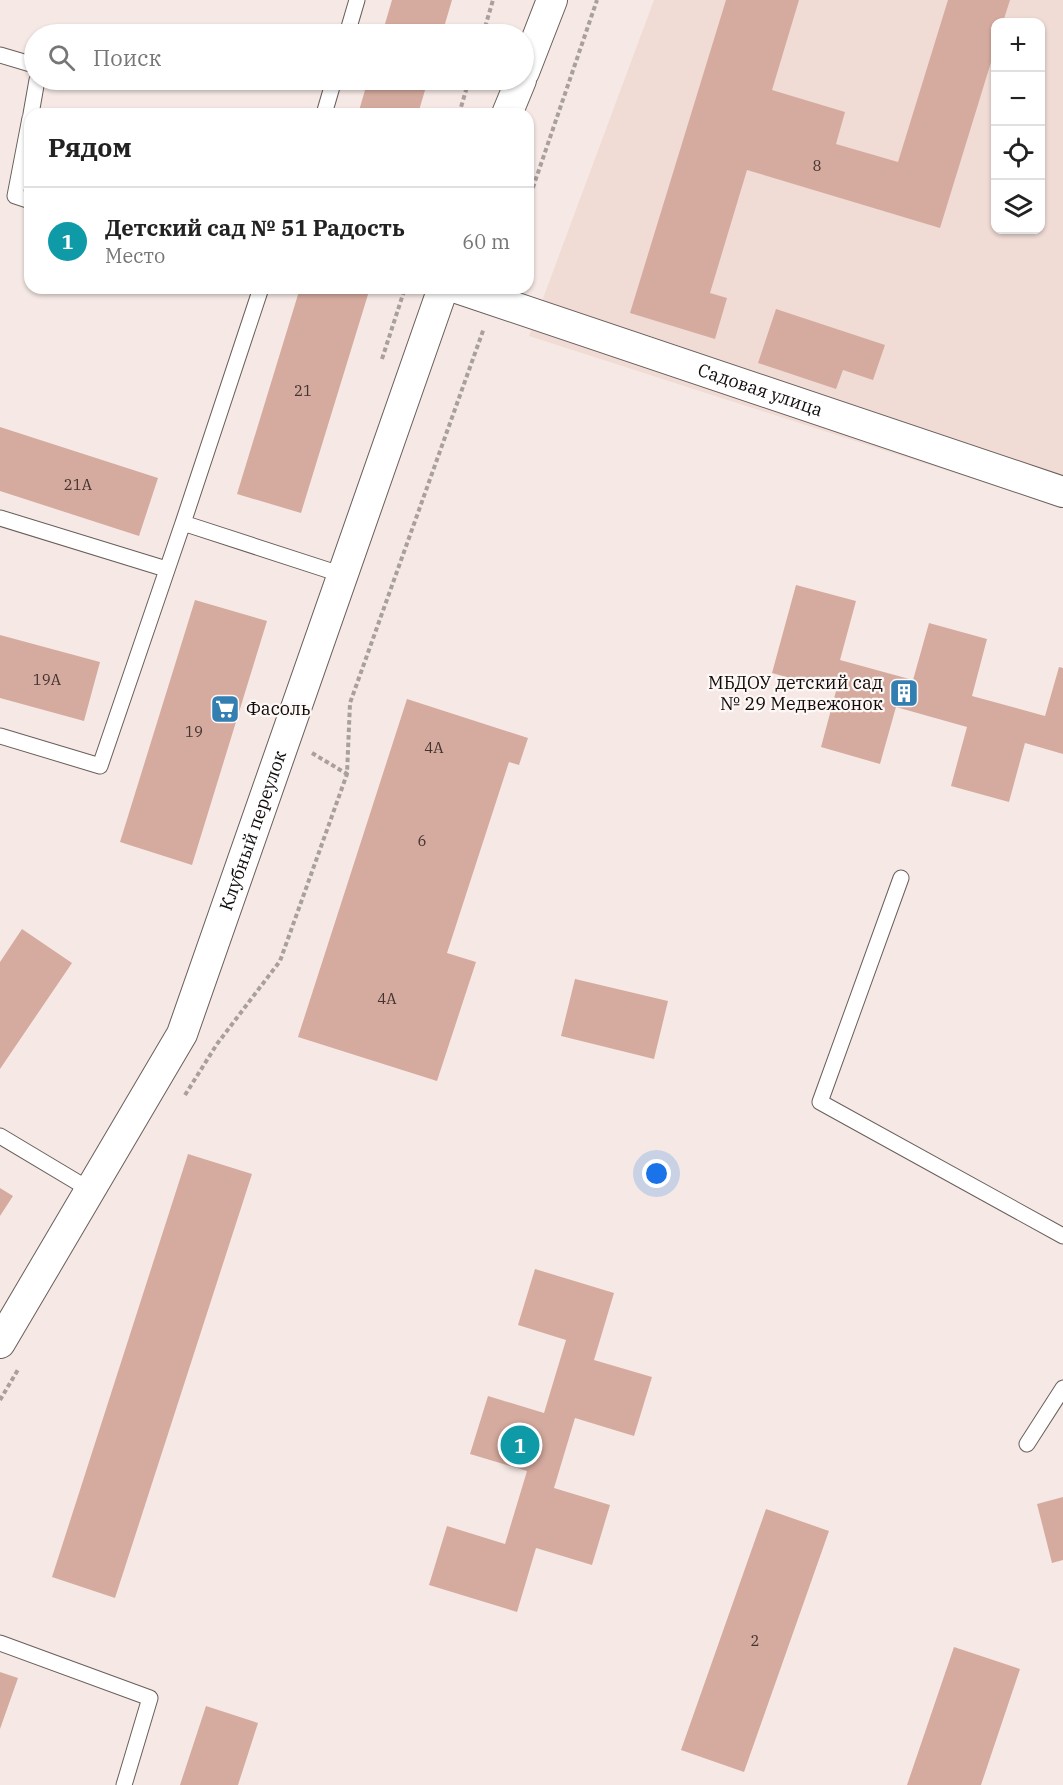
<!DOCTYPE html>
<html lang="ru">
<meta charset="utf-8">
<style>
body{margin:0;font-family:"IBM Plex Serif",serif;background:#f6f6f6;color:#222}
.controls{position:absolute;right:18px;top:18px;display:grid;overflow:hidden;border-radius:12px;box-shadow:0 2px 4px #0004}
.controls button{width:54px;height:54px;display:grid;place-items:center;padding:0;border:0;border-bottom:2px solid #e0e0e0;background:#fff;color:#222;font:30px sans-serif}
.you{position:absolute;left:657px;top:1174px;width:21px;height:21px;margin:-15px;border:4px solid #fff;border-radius:50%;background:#1a73e8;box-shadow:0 0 0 9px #1a73e833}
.badge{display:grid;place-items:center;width:39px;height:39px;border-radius:50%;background:#347fb2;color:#fff;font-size:20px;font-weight:700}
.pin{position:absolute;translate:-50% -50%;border:3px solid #fff;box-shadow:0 2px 6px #0006}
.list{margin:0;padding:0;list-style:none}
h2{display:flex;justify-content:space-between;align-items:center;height:78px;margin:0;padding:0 24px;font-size:26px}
h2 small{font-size:20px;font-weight:400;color:#767676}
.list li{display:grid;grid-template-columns:39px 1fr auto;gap:18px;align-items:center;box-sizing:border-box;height:108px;padding:0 24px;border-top:2px solid #e0e0e0}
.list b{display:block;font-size:22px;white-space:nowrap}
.list p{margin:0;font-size:20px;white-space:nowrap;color:#767676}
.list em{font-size:20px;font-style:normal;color:#767676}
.icon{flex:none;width:33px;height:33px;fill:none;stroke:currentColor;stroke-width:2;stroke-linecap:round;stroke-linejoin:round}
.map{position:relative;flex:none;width:1063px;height:1785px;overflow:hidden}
.search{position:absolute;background:#fff;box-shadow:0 2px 4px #0004;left:24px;top:24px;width:510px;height:66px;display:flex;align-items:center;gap:15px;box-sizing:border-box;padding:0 21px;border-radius:33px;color:#767676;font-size:22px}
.panel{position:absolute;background:#fff;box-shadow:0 2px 4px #0004;left:24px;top:108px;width:510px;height:186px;border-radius:18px}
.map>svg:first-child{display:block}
</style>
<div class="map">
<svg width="1063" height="1785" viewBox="0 0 1063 1785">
<rect width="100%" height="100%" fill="#f6e9e5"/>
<path fill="#f0dbd5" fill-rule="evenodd" d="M654,0H1063V508L529,336ZM996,22H1040V230H996Z"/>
<path fill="#d6ab9f" d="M392,0H452L442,34H382Z
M726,0H799L772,90L845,112L836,144L898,162L948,0H1010L1003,22H996V46L940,228L747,170L710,293L727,298L715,339L630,313Z
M368,80H428L418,114H358Z
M300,288H370L301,513L237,494Z
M776,309L885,345L873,380L843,370L836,389L758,363Z
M0,427L158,478L139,536L0,491Z
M796,585L856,601L840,660L913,680L929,623L987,639L972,696L1045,716L1059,667L1063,668V754L1025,743L1009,802L951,786L967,727L896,707L880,764L821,747L836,691L772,673Z
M195,600L267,621L192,865L120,842Z
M0,635L100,662L84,721L0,698Z
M407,699L528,738L519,765L509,762L447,953L476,962L437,1081L298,1037Z
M22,929L72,963L0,1069V962Z
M575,979L668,1001L654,1059L561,1036Z
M188,1154L252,1174L115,1598L52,1577Z
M0,1188L13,1196L0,1216Z
M535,1269L614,1293L594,1360L652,1377L634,1436L575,1418L554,1488L610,1505L592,1565L536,1548L517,1612L429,1585L447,1526L505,1544L527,1471L470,1454L488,1396L544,1413L566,1340L518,1325Z
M1063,1497V1560L1052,1563L1037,1504Z
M766,1509L829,1531L744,1772L681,1750Z
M954,1647L1020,1669L981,1785H907Z
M0,1672L18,1678L0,1729Z
M206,1706L258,1723L238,1785H180Z"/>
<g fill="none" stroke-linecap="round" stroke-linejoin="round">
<g stroke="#695e5b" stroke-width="17">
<path id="service" d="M347,34L357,0
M0,55L34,65
M31,114L37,80
M324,114L334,80
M30,118L15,196L30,201
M261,288L183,523L343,575
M0,518L166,569
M0,736L100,766L183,523
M901,878L820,1102L1063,1236
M0,1136L92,1191
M1027,1444L1063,1388
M0,1643L150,1698L124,1785"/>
</g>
<g stroke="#695e5b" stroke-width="32">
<g id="minor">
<path d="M524,72L552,0"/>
<path d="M507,114L521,80"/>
<path id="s1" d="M457,288L1063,492"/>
<path id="s2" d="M0,1343L182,1034L443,288"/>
</g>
</g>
<path stroke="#a99f9c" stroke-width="4" stroke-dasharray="4.5 3" stroke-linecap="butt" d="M483,34L493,0
M459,114L469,80
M528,202L597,0
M382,359L405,288
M312,753L347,774
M185,1095L217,1044L280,961L347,774L350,703L484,328
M0,1400L19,1368"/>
<use href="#service" stroke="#fff" stroke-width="15"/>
<use href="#minor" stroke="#fff" stroke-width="30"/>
</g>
<defs>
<g id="building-square" transform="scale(1.5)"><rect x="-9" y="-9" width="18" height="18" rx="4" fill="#347fb2" stroke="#fdf8f6"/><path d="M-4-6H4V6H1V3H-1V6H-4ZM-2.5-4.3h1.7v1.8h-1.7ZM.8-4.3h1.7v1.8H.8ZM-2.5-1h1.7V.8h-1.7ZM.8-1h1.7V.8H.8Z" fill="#fff"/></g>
<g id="supermarket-square" transform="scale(1.5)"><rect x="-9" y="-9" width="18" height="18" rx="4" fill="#347fb2" stroke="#fdf8f6"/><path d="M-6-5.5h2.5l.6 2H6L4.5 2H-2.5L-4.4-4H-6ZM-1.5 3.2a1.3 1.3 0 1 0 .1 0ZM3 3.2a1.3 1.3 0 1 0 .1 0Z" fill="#fff"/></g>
</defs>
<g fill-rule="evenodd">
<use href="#building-square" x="904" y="693"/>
<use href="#supermarket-square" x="225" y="709"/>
</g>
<g text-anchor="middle" stroke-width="4.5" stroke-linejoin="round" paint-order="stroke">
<g font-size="15" fill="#42332f">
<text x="817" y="171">8</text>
<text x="303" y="396">21</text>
<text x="78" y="490">21А</text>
<text x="47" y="685">19А</text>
<text x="194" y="737">19</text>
<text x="434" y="753">4А</text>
<text x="422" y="846">6</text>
<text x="387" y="1004">4А</text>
<text x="755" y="1646">2</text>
</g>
<g font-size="18" fill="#100b0a" stroke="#fdf8f6">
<text dy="6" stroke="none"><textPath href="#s1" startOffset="320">Садовая улица</textPath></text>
<text dy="6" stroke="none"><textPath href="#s2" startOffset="574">Клубный переулок</textPath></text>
</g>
<g font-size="18" fill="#100b0a" stroke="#fdf8f6" text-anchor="end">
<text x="883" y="689">МБДОУ детский сад<tspan x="883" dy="21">№ 29 Медвежонок</tspan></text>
<text x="246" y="715" text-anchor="start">Фасоль</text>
</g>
</g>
</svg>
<div class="controls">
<button>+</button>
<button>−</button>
<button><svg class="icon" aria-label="locate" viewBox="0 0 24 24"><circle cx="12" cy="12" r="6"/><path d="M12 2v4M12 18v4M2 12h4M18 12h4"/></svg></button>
<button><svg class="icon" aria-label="layers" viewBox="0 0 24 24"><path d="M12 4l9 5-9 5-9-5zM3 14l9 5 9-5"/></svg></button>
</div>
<div class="you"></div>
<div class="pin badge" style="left:520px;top:1445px;background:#0f9aa8">1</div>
<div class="search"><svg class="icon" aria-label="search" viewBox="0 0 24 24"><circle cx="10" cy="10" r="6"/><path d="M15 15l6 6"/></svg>Поиск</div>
<section class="panel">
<h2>Рядом<small></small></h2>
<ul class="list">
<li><span class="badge" style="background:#0f9aa8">1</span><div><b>Детский сад № 51 Радость</b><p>Место</p></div><em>60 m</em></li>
</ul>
</section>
</div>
